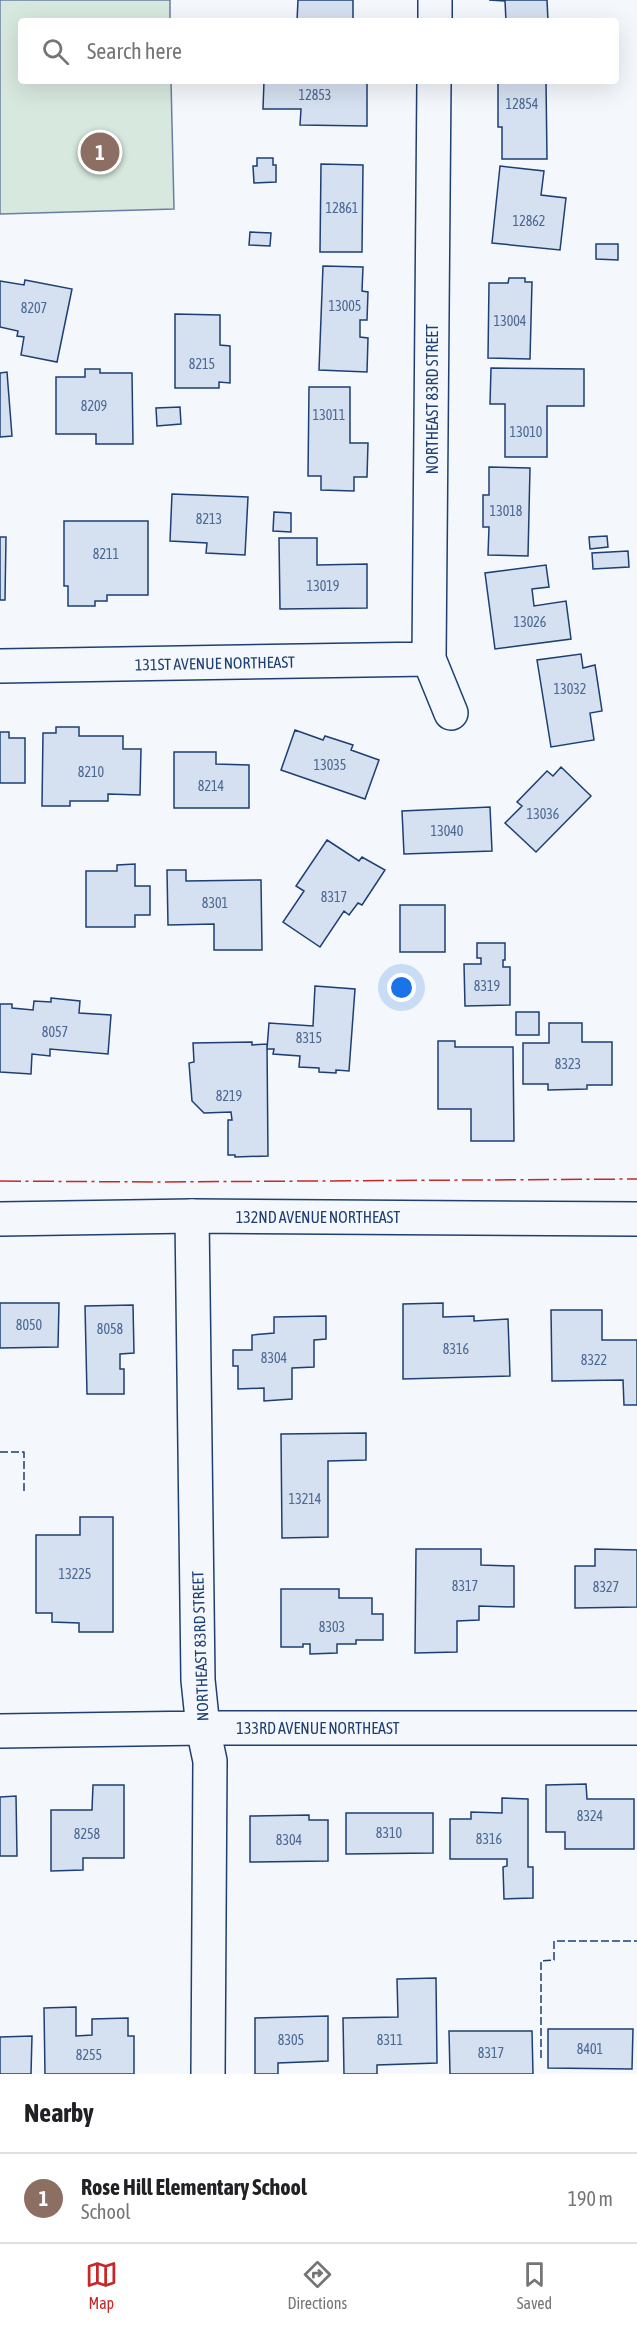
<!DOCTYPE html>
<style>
body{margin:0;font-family:"Asap Condensed",sans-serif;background:#f2f2f2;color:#202124}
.you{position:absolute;left:402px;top:988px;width:21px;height:21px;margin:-15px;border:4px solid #fff;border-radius:50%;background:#1a73e8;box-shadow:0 0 0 9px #1a73e833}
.badge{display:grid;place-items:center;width:39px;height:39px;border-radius:50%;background:#c62828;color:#fff;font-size:20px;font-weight:700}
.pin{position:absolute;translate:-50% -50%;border:3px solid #fff;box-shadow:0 2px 6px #0006}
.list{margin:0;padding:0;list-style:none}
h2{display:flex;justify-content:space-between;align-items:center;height:78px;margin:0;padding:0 24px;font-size:26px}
h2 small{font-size:20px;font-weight:400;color:#757577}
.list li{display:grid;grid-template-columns:39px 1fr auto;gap:18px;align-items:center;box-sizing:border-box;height:90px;padding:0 24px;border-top:2px solid #e0e0e0}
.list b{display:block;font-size:22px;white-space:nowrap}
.list p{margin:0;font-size:20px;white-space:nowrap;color:#757577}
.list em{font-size:20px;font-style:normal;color:#757577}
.icon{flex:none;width:33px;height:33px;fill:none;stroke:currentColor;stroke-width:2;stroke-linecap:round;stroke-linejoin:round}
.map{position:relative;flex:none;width:637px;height:2074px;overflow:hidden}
.search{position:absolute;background:#fff;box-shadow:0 6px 24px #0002;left:18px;right:18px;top:18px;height:66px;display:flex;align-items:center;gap:15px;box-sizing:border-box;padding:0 21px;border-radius:6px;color:#757577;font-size:22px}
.sheet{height:168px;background:#fff}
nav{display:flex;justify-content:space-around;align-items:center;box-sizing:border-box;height:84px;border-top:2px solid #e0e0e0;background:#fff;font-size:16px;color:#757577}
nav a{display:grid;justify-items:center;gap:3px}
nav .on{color:#c62828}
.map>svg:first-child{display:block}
</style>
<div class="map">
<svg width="637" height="2074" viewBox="0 0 637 2074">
<rect width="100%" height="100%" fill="#f4f7fb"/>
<path fill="#d7e8df" stroke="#687fa3" stroke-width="1.5" d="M0,0H170V21H21V81H171L174,209L0,214Z"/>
<path fill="#d5e0f0" stroke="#1d3f73" stroke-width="1.5" d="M298,0H353V21H297Z
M489,0H547L548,21H506L505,1Z
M264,81H367V126L300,125L301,109H263Z
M498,81H546L547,159H502V127H498Z
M257,158H273V165H276V182L254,183L253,166H257Z
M321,164L363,165L362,252H320Z
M500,166L544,171L541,195L566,198L560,250L492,243Z
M250,232L271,233L270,246L249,245Z
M596,244H618V260L596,259Z
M323,266L363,267L362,291L368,292L367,320H360V337L368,338L367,372L319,370Z
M509,278H525V282H532L530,359L488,358L489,283H508Z
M25,280L72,289L57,362L21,355L24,337L17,336L18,331L0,327V281L24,285Z
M175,314L220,315V345L230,346V383L219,382V388H175Z
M491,368L584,369V406H547V457H505V404H490Z
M85,369H100V373H132L133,444H96V434H56V377H85Z
M7,372L12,436L0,437V373Z
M309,387H350V443H368L367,477H354V491L321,490V476H308Z
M180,407L181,424L157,426L156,408Z
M489,467L530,468L528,556L488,555L489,527H483V495H489Z
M172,494L248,497L245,555L206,553L207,543L170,541Z
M274,512L291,513V532L273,531Z
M64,521H148V595H107V601H95V606H68V586H64Z
M607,536L608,547L590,549L589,537Z
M0,537H6L5,600H0Z
M279,538H317V565L367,564V608L280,609Z
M628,551L629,567L593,569L592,553Z
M546,565L549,587L532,589L534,606L566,601L571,639L495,649L485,573Z
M581,654L583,668L595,665L602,711L590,713L594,740L551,747L537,660Z
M56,727H79V736H123V749H141L140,795L108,794V801H70V806H42L43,733H56Z
M295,730L323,740L325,736L353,745L351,750L379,760L365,799L281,770Z
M0,732H9V738H25V783H0Z
M174,752H216V764L249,765V808H174Z
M561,767L591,796L536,852L505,823L522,806L517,802L547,771L553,776Z
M490,807L492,851L404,854L402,811Z
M327,840L359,861L362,857L385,870L362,905L358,903L349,915L344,911L320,947L283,922L304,891L296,886Z
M135,864V886H150V915H135V927H86V871H117V865Z
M167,870H186V881L261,880L262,950H214V924L168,925Z
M400,905H445V952H400Z
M477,943H505V960H503V967H510V1005L465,1006L464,964H481V958H477Z
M315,986L355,989L349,1071L336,1070V1073L319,1072V1068L299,1067L300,1056L273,1054L274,1049H267L269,1023L313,1026Z
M51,998L80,1001L79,1013L111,1015L108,1054L50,1049V1056L32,1054L31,1074L0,1072V1004H12V1008L33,1010L34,1001L51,1002Z
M516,1012H539V1035H516Z
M549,1023H582V1042H612V1085H587V1089L548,1090V1084H523V1043H549Z
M438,1041H455V1047H513L514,1141H471V1109H438Z
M252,1042V1045L267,1044L268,1156L235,1157V1155H228V1120H232L231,1112L204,1113L192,1101L189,1063L194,1062L193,1043Z
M0,1303H59L58,1347L0,1348Z
M443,1303V1317L474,1316V1321L508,1319L510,1376L403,1379V1304Z
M133,1305L134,1353L120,1354V1369H124V1394H87L85,1306Z
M551,1310H602V1340H637V1405H624L623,1380L552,1381Z
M326,1316V1339L314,1340V1367L292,1368V1399L264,1401V1388L238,1389V1366H233V1350H252V1335L274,1333V1317Z
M366,1433V1460L328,1461V1537L282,1538L281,1434Z
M80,1517H113V1632H79V1623L52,1622V1613H36V1535H80Z
M416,1549H481V1565L514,1566V1607L479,1606V1620L457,1621V1652L415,1653Z
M595,1549L637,1550V1607L575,1608V1566H595Z
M281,1589H339V1598H372V1614H383V1640H356V1644H337V1653L310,1654V1644H303V1647H281Z
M586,1784L587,1799H634V1849H565V1832H546V1785Z
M93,1785H124V1858H83V1870L51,1871V1810H92Z
M16,1796L17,1856H0V1797Z
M502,1798L528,1799V1867H533V1898L504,1899L503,1867L507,1866V1859H450V1819H471V1812L502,1813Z
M346,1813H433V1853L346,1854Z
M309,1815V1820H328V1861L250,1862V1816Z
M436,1978L437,2063L377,2065V2074H344L343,2018L398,2017L397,1979Z
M76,2007V2036L92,2035V2019L128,2018V2036H134V2074H45L44,2008Z
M328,2016V2061L278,2063V2074H255V2018Z
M548,2029H633L632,2069L548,2068Z
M449,2031H532L533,2074H450Z
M32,2036L31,2074H0V2037Z"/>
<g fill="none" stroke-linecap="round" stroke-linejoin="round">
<g stroke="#1d3f73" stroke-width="36">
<path id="minor" d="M435,21V0
M434,81L429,659L451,713
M0,666L429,659
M192,1216L198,1680L203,1728L210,1761L208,2074
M0,1731L203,1728H637"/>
</g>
<g stroke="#1d3f73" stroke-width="36">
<path id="major" d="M0,1219L192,1216L637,1219"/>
</g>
<use href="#minor" stroke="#f4f7fb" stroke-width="33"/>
<use href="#major" stroke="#f4f7fb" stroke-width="33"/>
<path stroke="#1d3f73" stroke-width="1.5" stroke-dasharray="8 3" stroke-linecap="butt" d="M0,1452H24V1491
M541,2058V1961L554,1960V1941H637"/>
<path stroke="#c62828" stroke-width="1.5" stroke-dasharray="21 4.5 3 4.5" stroke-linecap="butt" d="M0,1181L153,1182L637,1179"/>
</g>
<g text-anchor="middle" stroke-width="4.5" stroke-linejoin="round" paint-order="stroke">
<g font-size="14" fill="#4b6792">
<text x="315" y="100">12853</text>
<text x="522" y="109">12854</text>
<text x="342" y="213">12861</text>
<text x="529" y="226">12862</text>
<text x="345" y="311">13005</text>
<text x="34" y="313">8207</text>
<text x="510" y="326">13004</text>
<text x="202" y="369">8215</text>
<text x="94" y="411">8209</text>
<text x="329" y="420">13011</text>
<text x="526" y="437">13010</text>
<text x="506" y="516">13018</text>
<text x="209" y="524">8213</text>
<text x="106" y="559">8211</text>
<text x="323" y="591">13019</text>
<text x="530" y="627">13026</text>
<text x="570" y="694">13032</text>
<text x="330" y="770">13035</text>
<text x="91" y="777">8210</text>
<text x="211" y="791">8214</text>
<text x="543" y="819">13036</text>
<text x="447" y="836">13040</text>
<text x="334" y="902">8317</text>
<text x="215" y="908">8301</text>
<text x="487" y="991">8319</text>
<text x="55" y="1037">8057</text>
<text x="309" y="1043">8315</text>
<text x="568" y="1069">8323</text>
<text x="229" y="1101">8219</text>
<text x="29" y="1330">8050</text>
<text x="110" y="1334">8058</text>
<text x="456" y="1354">8316</text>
<text x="274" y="1363">8304</text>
<text x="594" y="1365">8322</text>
<text x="305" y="1504">13214</text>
<text x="75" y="1579">13225</text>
<text x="465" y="1591">8317</text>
<text x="606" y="1592">8327</text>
<text x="332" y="1632">8303</text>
<text x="590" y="1821">8324</text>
<text x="389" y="1838">8310</text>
<text x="87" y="1839">8258</text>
<text x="489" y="1844">8316</text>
<text x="289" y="1845">8304</text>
<text x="291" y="2045">8305</text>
<text x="390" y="2045">8311</text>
<text x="590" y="2054">8401</text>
<text x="491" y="2058">8317</text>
<text x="89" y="2060">8255</text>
</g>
<g font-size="16" fill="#1d3f73" stroke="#f4f7fb">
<text transform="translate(432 399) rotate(-90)" y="6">NORTHEAST 83RD STREET</text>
<text transform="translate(215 663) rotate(-1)" y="6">131ST AVENUE NORTHEAST</text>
<text x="318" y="1223">132ND AVENUE NORTHEAST</text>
<text transform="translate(200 1646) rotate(-92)" y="6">NORTHEAST 83RD STREET</text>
<text x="318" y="1734">133RD AVENUE NORTHEAST</text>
</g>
</g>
</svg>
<div class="you"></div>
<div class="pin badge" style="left:100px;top:152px;background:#8d6e63">1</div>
<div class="search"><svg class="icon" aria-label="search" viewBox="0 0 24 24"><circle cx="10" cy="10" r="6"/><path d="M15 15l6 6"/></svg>Search here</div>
</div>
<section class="sheet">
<h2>Nearby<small></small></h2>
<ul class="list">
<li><span class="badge" style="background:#8d6e63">1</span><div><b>Rose Hill Elementary School</b><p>School</p></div><em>190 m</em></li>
</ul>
</section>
<nav>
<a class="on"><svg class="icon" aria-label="map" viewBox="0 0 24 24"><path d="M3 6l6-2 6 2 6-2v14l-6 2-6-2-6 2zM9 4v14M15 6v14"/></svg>Map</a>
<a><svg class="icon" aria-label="directions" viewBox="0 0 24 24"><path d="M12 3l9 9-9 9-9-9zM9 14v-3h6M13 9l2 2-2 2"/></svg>Directions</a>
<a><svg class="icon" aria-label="saved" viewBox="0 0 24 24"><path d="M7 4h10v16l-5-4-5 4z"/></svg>Saved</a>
</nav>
